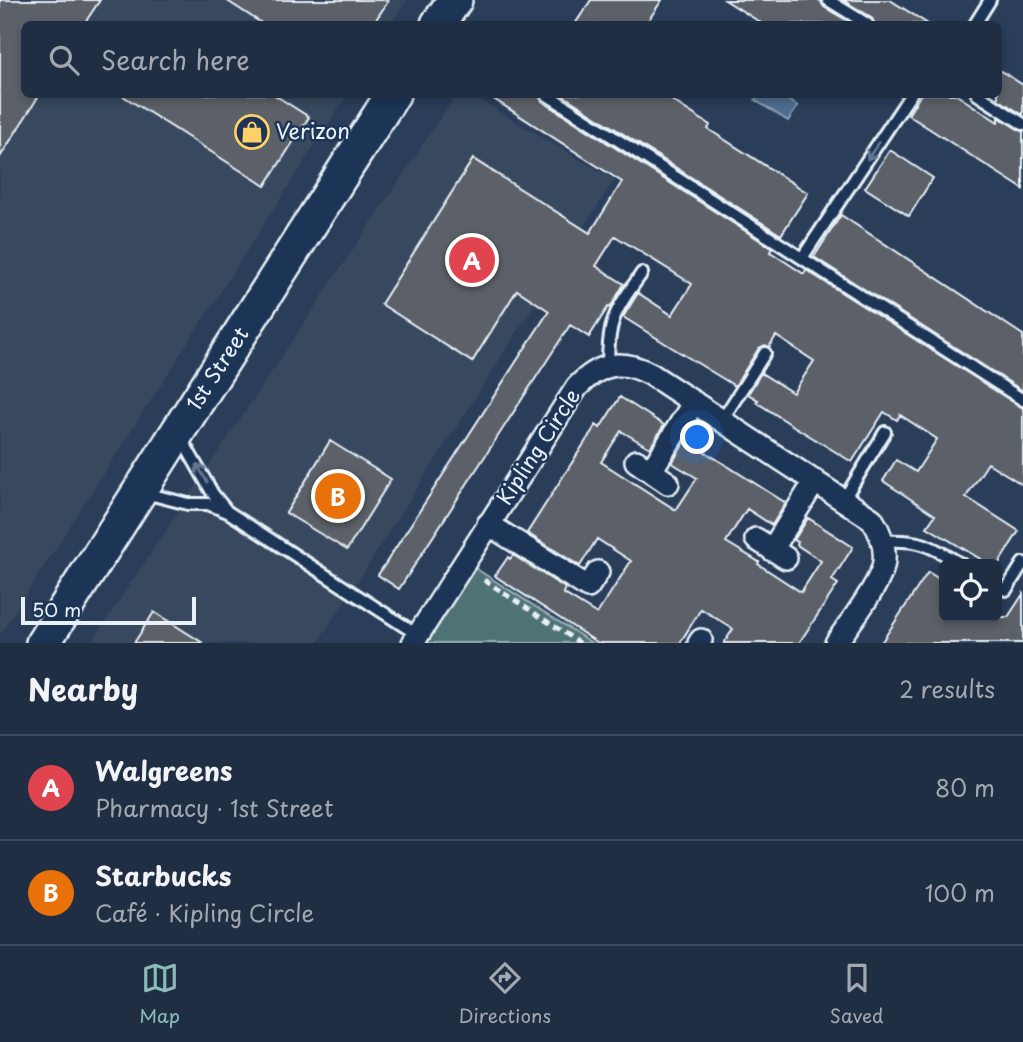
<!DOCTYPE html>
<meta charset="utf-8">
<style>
body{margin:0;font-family:"Playpen Sans",sans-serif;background:#2d3a4f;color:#f1f3f6}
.controls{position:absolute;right:21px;bottom:21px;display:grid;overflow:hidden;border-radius:10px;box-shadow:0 4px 10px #0003}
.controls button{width:63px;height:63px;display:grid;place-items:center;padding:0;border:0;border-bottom:2px solid #3d4a5d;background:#202e44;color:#f1f3f6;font:35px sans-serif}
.scale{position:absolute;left:21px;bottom:18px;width:175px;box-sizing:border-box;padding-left:7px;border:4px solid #e8f1f8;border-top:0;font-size:19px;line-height:24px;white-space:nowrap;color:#e8f1f8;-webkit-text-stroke:5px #1d3557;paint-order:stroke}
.you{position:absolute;left:698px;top:438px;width:24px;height:24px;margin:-18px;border:5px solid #fff;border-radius:50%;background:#1a73e8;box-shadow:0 0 0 10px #1a73e833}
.badge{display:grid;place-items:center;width:46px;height:46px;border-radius:50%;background:#8bbbb9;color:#fff;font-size:23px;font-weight:700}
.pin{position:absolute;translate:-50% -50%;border:4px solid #fff;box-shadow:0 2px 7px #0006}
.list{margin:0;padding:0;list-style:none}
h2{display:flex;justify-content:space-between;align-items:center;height:91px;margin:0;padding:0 28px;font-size:30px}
h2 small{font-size:23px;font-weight:400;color:#a2a8b2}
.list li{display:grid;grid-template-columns:46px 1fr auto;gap:21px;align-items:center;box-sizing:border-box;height:105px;padding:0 28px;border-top:2px solid #3d4a5d}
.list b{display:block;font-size:26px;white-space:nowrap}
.list p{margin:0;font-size:23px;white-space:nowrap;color:#a2a8b2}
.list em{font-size:23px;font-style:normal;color:#a2a8b2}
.icon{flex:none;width:38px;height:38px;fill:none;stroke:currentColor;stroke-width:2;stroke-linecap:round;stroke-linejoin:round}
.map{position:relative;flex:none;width:1023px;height:643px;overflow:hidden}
.search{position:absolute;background:#202e44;box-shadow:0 4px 10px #0003;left:21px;right:21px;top:21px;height:77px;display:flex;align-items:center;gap:18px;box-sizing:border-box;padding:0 24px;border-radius:10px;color:#a2a8b2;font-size:26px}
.sheet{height:301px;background:#202e44}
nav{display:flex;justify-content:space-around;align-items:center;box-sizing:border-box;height:98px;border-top:2px solid #3d4a5d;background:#202e44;font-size:19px;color:#a2a8b2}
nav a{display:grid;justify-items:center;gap:4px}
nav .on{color:#8bbbb9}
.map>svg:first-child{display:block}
</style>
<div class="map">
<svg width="1023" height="643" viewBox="0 0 1023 643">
<rect width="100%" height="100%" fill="#2a3e5a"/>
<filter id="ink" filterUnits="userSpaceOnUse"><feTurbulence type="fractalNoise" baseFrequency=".0143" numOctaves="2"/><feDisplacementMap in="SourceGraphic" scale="14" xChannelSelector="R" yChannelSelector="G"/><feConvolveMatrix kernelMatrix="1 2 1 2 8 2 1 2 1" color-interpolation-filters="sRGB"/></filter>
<g filter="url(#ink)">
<path fill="#39485e" d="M0,0H407L391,24H24V94L347,95L0,635Z
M456,95H471L614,180L351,592L317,643H91Z"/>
<path fill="#4f7375" stroke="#9cb2b6" stroke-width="2" d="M475,568L592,643H426Z"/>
<path fill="#4f6d8f" stroke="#8ca2b9" stroke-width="2" d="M759,94L780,95L798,106L788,121L755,100Z"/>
<path fill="#5c6167" stroke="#e8f1f8" stroke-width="2" d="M0,0H100L84,24H24V94H40L0,157Z
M226,0H389L373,24H263Z
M591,0H662L646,24H575Z
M725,0H820L824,7L853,24H763Z
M843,0H890L928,24H875L871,17Z
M998,69L1023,85V115L998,99Z
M120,94H273L309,117L265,186Z
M486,94H538L542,101L772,248L770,252L772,253L804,274L806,270L1023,408V485L988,463L966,497L1019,531L997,566L989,564L927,527L935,515L883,481L896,460L916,472L937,439L900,415L897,420L884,412L852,462L795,427L756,402L758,400L748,394L761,373L793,393L814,361L776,336L769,347L765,345L759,348L735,386L671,347L623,317L638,293L672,315L692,284L615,236L596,266L624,284L610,308L608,307L589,337L570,325L399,589L378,575L549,311L517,290L472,362L381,304L473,159L590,233L622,182Z
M561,94H662L710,125L708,129L808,193L781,235Z
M921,94H955L998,122V117L1023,132V189L908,115Z
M890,150L933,178L909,216L865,188Z
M841,215L1023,335V391L814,257Z
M620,397L664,425L650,448L621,431L601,462L676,510L697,478L672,463L686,440L786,503L772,525L747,509L726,542L759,562L758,564L801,592L821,561L797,545L798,542L794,540L808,518L853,547L832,580L838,584L799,643H724L733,629L701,609L680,643H598L495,576L508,557L510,559L513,555L565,588L563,593L597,614L631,561L597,539L580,566L527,533L596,425L600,428Z
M330,441L391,479L347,550L286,513Z
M928,572L944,582V617H1008L1023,594V643H881Z
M154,612L203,643H134Z"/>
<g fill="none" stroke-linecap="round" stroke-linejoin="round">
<g stroke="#e8f1f8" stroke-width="16">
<path id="lane" d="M828,0L867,24
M975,24L990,0
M546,94L1023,400
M977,94L1023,124
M802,258L911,94
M608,366C608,319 615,311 642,273
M722,420L765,353
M181,438L213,494L226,510
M145,493L188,504H208L228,512L418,635
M844,499L885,432
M883,541C921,539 929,545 961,564
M997,585L1006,590L1023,563"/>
</g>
<g stroke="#e8f1f8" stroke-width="26">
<path id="street" d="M636,461L668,483
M651,471L694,402
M488,524L588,587L598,572
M756,539L786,558
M772,550L815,481
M413,643L577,387C600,363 622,358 652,375L872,519C881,533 887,551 883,567C878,587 849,624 836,643
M699,643L701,640"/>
</g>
<g stroke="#e8f1f8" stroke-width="38">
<path id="primary" d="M438,24L455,0
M43,643L393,94"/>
</g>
<path stroke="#e8f1f8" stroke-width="4.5" stroke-dasharray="7 5" stroke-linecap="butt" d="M484,580L580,643"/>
<use href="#lane" stroke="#1d3557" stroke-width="10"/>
<use href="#street" stroke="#1d3557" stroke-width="21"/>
<use href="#primary" stroke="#1d3557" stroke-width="33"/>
</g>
<defs><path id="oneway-shaft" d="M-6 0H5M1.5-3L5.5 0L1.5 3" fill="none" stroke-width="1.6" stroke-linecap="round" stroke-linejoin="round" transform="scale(1.75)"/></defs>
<g stroke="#64778f">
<use href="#oneway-shaft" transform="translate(873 151) rotate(124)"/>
<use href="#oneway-shaft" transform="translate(202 473) rotate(-120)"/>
</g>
</g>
<defs>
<g id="shop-ring" transform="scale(1.75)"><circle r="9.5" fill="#1d3557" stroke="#ffd166" stroke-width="1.5"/><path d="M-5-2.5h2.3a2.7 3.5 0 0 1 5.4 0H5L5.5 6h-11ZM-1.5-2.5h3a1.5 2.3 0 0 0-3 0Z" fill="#ffd166"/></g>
</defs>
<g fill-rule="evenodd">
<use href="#shop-ring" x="252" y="132"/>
</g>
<g text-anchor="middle" stroke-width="5" stroke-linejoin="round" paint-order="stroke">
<g font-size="21" fill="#e8f1f8" stroke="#1d3557" text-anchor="start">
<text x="276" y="139">Verizon</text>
</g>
<g font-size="21" fill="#e8f1f8" stroke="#1d3557">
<text transform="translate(218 369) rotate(-57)" y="7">1st Street</text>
<text transform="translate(539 447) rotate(-57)" y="7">Kipling Circle</text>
</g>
</g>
</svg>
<div class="controls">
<button><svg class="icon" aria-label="locate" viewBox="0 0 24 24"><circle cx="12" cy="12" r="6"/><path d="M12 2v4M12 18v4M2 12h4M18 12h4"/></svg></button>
</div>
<div class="scale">50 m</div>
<div class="you"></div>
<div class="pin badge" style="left:472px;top:260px;background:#e0444e">A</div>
<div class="pin badge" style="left:338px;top:496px;background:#e8710a">B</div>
<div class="search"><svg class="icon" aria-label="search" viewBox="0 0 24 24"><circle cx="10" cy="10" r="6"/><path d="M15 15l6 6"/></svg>Search here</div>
</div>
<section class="sheet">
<h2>Nearby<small>2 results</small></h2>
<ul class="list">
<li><span class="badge" style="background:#e0444e">A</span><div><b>Walgreens</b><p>Pharmacy · 1st Street</p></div><em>80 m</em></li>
<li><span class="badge" style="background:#e8710a">B</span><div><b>Starbucks</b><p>Café · Kipling Circle</p></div><em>100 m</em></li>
</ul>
</section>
<nav>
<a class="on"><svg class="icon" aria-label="map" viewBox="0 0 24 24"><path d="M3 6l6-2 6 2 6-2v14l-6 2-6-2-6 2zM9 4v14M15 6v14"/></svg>Map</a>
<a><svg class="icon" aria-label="directions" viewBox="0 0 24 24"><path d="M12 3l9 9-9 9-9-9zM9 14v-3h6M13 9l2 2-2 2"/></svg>Directions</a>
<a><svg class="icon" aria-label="saved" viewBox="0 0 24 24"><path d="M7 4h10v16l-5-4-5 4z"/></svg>Saved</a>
</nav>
